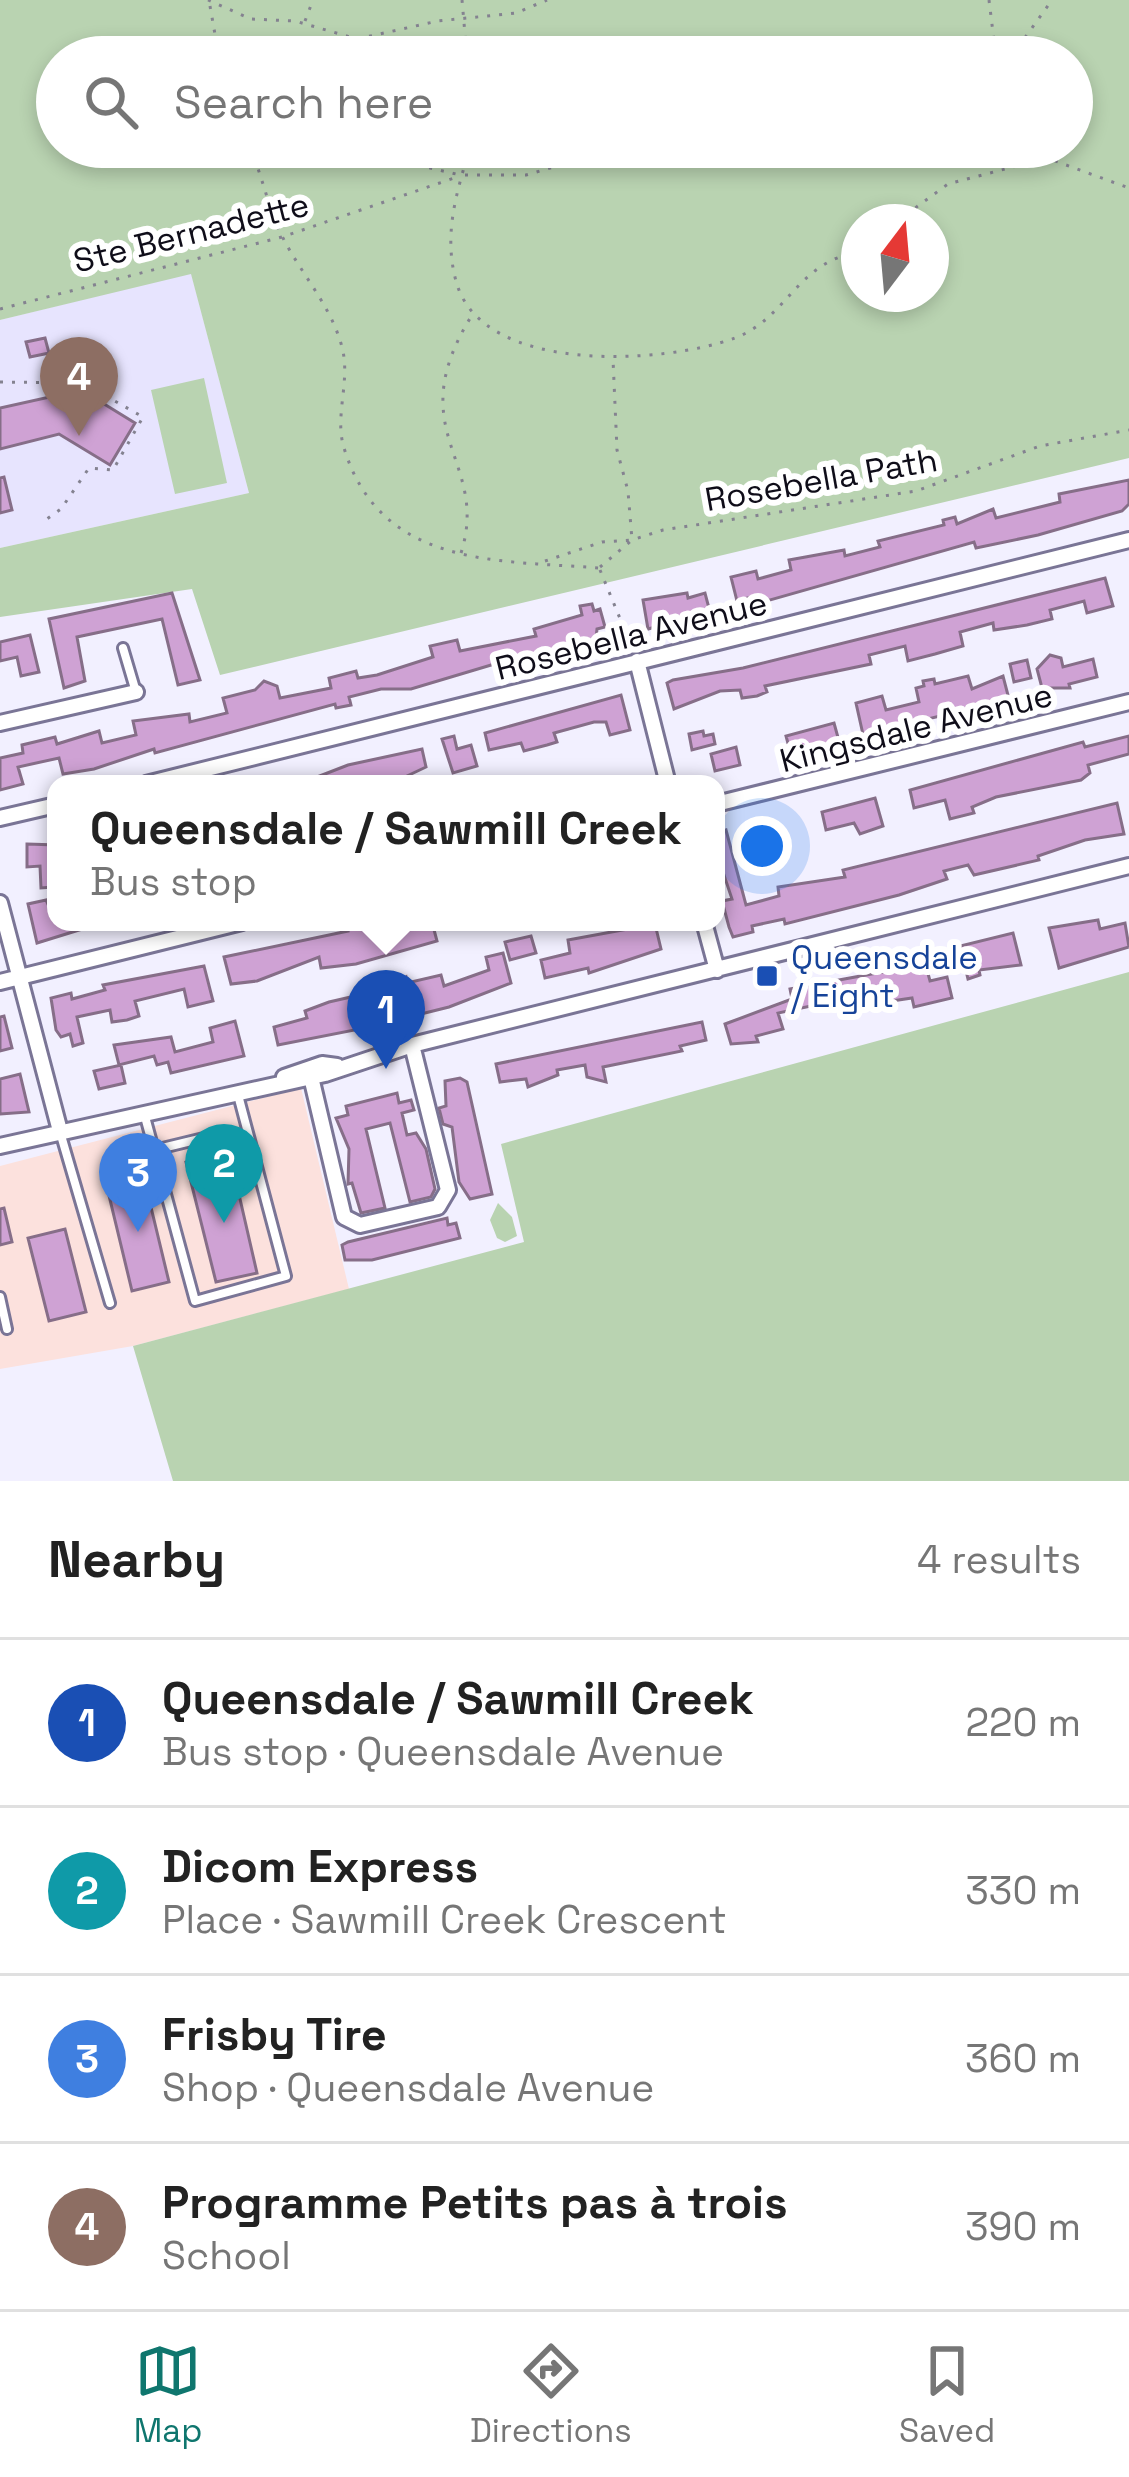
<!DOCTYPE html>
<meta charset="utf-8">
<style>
body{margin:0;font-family:"Space Grotesk",sans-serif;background:#f2f2f2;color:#222}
.compass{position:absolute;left:841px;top:204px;width:108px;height:108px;border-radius:50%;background:#fff;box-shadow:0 6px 18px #0003;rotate:16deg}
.you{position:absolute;left:762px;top:846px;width:42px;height:42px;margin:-30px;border:9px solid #fff;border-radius:50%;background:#1a73e8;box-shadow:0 0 0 18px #1a73e833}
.badge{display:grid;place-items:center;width:78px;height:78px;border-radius:50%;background:#0f766e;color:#fff;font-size:39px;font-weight:700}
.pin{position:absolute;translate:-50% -99px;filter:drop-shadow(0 3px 6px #0008)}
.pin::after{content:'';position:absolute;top:63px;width:42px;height:36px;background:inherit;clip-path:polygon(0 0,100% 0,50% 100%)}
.popup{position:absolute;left:47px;top:775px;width:678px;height:156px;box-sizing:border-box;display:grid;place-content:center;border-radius:24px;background:#fff;filter:drop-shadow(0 3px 9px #0005);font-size:39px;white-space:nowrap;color:#767676}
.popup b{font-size:45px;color:#222}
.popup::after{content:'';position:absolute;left:50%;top:100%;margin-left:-24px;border:24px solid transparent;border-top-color:#fff}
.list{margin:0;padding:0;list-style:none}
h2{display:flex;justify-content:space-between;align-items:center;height:156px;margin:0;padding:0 48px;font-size:51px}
h2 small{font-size:39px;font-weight:400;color:#767676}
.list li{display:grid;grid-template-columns:78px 1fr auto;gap:36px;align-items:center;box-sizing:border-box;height:168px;padding:0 48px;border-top:3px solid #e0e0e0}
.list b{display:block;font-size:45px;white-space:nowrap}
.list p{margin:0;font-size:39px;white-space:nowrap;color:#767676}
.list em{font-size:39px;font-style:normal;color:#767676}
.icon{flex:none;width:66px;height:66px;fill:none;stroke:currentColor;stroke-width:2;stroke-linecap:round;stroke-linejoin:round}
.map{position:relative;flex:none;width:1129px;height:1481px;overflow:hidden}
.search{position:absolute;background:#fff;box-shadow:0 6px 18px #0003;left:36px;right:36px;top:36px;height:132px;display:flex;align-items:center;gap:30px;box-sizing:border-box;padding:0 42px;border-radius:66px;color:#767676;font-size:45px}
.sheet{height:828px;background:#fff}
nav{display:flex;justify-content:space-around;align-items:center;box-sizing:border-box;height:168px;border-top:3px solid #e0e0e0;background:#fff;font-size:33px;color:#767676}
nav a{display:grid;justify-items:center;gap:6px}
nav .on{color:#0f766e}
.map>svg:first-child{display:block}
</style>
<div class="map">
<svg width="1129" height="1481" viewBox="0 0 1129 1481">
<rect width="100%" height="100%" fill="#f2f0ff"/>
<path fill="#e7e4fe" d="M191,273L249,493L0,548V320Z"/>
<path fill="#fce1dd" d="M301,1088L349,1289L133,1346L0,1369V1166Z"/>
<path fill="#b9d3b1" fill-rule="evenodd" d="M0,0H1129V458L220,675L192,589L0,617V548L249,493L191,274L0,320ZM1072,57V147H57V57ZM931,222V294H859V222Z
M204,378L227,483L175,494L151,390Z
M1129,972V1481H173L133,1346L524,1242L501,1144Z
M498,1203L512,1217L517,1236L505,1242L497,1238L490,1220Z"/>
<path fill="#cfa2d4" stroke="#866e88" stroke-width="3" d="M45,338L49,353L30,357L26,342Z
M83,391L135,423L110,465L59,434L0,449V408L63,394L78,399Z
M4,477L12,510L0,513V478Z
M1129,480V504L1122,511L1038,535L976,548L974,542L749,606L748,598L737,601L731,577L756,571L758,579L791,570L789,560L844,550L845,556L880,547L878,541L944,525L943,520L955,517L957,524L993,509L996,518L1060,502L1059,494Z
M1105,578L1113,606L1087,613L1084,601L1050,610L1052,619L1027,625L994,630L993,623L960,632L963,646L935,654L908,661L905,646L869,655L871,664L765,686L767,692L757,696L742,698L740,690L720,691L674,709L667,683L673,680L743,668Z
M172,593L200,680L178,685L162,619L77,637L85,681L64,688L49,619Z
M687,593L688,598L705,593L710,612L648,629L643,600Z
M592,604L594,611L600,609L605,627L597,629L596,638L543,656L530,659L528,654L411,689H381L349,697L351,705L336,708L335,704L155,753L154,749L94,769L63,774L59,758L18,767L23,784L0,790V758L23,753L22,745L55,737L57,744L99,731L102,743L136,735L133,721L189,714L190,722L227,713L223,698L255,690L264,681L277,686L280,698L331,688L329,678L356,671L358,678L377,675L433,657L430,646L457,640L460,651L536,636L534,629L582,615L580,606Z
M30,635L39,672L21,676L17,657L0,661V642Z
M1050,655L1061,658L1063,667L1093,659L1097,677L1069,684L1070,688H1042L1037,669Z
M1027,660L1031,678L1014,682L1010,664Z
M968,676L972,689L1003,676L1009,699L879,731L880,735L864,739L856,703L882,696L886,710L919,702L916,688L924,686L923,681L934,679L935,684Z
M621,695L630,730L610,735L606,722H594L554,733L557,742L547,745L524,751L521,743L489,750L485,733Z
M834,723L839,741L790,751L786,736Z
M703,731L704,736L713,734L715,744L692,750L689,734Z
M454,736L457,749L471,745L477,766L453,773L442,739Z
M1129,736V754L1088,765L1090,773L1081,780L996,797L972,807L974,813L950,819L945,800L914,808L910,790L1083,742L1085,747Z
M736,747L740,765L715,771L711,754Z
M422,749L426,767L390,784H299L348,765Z
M875,798L883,826L860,834L854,823L826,830L822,812Z
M1117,803L1124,834L1085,840L1038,856L1039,860L974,875L968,865L944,871L947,879L899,895L785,924L784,919L752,926L753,932L733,937L729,927L722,901L732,899L723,872L716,874V833L726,830L746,905L779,896L778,887L845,877L843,870Z
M774,825L776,852L743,859L744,828Z
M27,844L56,845L53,887L41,888L40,866L27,867Z
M46,900L56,922L92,926L37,943L28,904Z
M1098,920L1100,929L1125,923L1129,947L1059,968L1049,928Z
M358,922H432L437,941L356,964L321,968L319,957L257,981L231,984L224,957L348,931L347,925Z
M655,924L661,949L589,973L588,968L545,978L541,960L570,953L568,940Z
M1013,933L1021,965L979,970L980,975L968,979L960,946Z
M531,936L536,953L510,960L505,942Z
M503,953L511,983L449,1007L409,1017L407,1011L363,1023L365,1028L278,1045L274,1027L307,1018L305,1011L329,1002L390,988L406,977L407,983L441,975L444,986L489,970L486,957Z
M923,955L930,981L947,977L952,998L914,1007L912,998L885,1002L884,995L863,997L864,1005L853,1006L852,999L834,1001L778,1013L783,1029L756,1036L758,1042L731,1044L725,1024L792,999L790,989L904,968L902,961Z
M204,966L213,1001L188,1007L184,989L135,1001L139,1016L127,1020L112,1022L110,1010L77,1017L83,1043L73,1046L70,1034L61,1037L56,1030L51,998L71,993L72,999L105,990L103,985Z
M4,1016L12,1048L0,1051V1017Z
M235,1021L244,1056L171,1073L168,1062L157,1065L154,1056L119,1065L114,1045L171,1037L175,1052L213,1042L210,1028Z
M702,1022L706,1040L680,1046L682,1051L603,1067L606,1082L587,1077L585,1065L557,1070L558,1075L528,1087L526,1079L500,1082L496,1064Z
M121,1065L125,1083L99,1089L94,1071Z
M20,1074L29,1112L0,1114V1079Z
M460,1078L467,1082L492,1194L470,1199L459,1182L452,1127L443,1124L439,1108L446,1106L445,1081Z
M397,1093L399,1103L411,1100L414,1110L402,1113L407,1135L416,1133L426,1149L435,1189L431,1197L410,1202L390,1123L366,1129L385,1208L361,1213L352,1183L348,1184L349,1149L336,1118L348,1115L346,1106Z
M229,1151L257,1273L216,1282L186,1162Z
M143,1174L169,1282L132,1291L106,1183Z
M4,1208L12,1242L0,1245V1209Z
M447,1218L448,1225L456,1223L460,1238L372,1260H345L342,1245L348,1242Z
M65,1229L86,1312L49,1321L28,1238Z"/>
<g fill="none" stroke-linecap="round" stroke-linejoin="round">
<g stroke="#7a7596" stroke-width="14">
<path id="lane" d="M123,648L136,692
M144,1113L195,1301L286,1276L238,1095
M60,1132L110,1303
M154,1150L216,1135
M0,1297L7,1329"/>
</g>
<g stroke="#7a7596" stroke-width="20">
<path id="street" d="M637,661L668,784
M0,723L136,692
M146,784L1129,540
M716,804L1129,702
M0,818L56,805
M0,903L60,1131
M704,922L717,970
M0,982L242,922
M284,1077L322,1064L337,1066
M311,1077L344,1217L360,1225L438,1207L448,1190L412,1045
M0,1146L325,1074L412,1045L1129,866"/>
</g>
<path stroke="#848290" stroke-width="3" stroke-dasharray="3 9" stroke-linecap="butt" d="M208,0L251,19L295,21L357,39L438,21L516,13L547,0
M462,0L467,57
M989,0L996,57
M210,6L219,57
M305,21L313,0
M357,41L363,57
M1011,57L1052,0
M250,147C262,176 268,206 281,234C300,273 331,305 342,347C351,381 334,416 344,448C381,569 500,560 599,568
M401,147L421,166L456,174
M470,147C457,192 443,233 456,281C481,376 665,364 735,338C788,318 796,262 859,252
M1036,147L1047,158L1129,188
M465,175H526L623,147
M896,222L948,184L1047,158
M0,309L282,237L460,176
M0,382L83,383L143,417L113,470L89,468L61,509L41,523
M461,553C491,459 397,432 474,312
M545,561L602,542L632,540L628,491L617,450L613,359
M600,567L632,540L663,530L916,491L1040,446L1129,430
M600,570L633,650"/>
<use href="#lane" stroke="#fff" stroke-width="8"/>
<use href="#street" stroke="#fff" stroke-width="14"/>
</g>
<rect fill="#1a4fb4" stroke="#fff" stroke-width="4.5" x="755" y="964" width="24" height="24" rx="6"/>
<g text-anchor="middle" stroke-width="12" stroke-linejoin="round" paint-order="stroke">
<g font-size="33" fill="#0f0d19" stroke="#fff">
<text transform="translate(191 232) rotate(-14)" y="12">Ste Bernadette</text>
<text transform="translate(821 479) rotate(-10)" y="12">Rosebella Path</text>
<text transform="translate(631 635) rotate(-14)" y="12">Rosebella Avenue</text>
<text transform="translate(916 727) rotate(-14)" y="12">Kingsdale Avenue</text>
</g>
<g font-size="33" fill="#164399" stroke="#fff" text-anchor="start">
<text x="791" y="969">Queensdale<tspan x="791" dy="38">/ Eight</tspan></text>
</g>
</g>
</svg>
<svg class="compass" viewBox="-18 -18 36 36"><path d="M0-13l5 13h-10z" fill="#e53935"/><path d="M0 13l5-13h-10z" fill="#767676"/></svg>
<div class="you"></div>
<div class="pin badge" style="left:386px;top:1069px;background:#1a4fb4">1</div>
<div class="popup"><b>Queensdale / Sawmill Creek</b>Bus stop</div>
<div class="pin badge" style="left:224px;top:1223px;background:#0f9aa8">2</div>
<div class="pin badge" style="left:138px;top:1232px;background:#3f7fe0">3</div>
<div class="pin badge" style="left:79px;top:436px;background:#8d6e63">4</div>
<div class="search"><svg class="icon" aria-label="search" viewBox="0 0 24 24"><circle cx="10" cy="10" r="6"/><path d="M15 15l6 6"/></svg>Search here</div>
</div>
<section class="sheet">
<h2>Nearby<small>4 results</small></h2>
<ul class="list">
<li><span class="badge" style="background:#1a4fb4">1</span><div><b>Queensdale / Sawmill Creek</b><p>Bus stop · Queensdale Avenue</p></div><em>220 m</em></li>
<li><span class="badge" style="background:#0f9aa8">2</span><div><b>Dicom Express</b><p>Place · Sawmill Creek Crescent</p></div><em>330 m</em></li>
<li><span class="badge" style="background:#3f7fe0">3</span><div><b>Frisby Tire</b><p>Shop · Queensdale Avenue</p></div><em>360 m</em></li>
<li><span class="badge" style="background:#8d6e63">4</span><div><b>Programme Petits pas à trois</b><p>School</p></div><em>390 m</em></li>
</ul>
</section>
<nav>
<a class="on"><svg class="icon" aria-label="map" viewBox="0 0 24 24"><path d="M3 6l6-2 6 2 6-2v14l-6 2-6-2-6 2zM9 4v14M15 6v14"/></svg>Map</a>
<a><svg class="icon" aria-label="directions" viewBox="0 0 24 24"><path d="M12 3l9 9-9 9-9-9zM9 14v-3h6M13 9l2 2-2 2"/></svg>Directions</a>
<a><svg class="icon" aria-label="saved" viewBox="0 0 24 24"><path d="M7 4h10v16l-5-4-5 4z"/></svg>Saved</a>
</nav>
